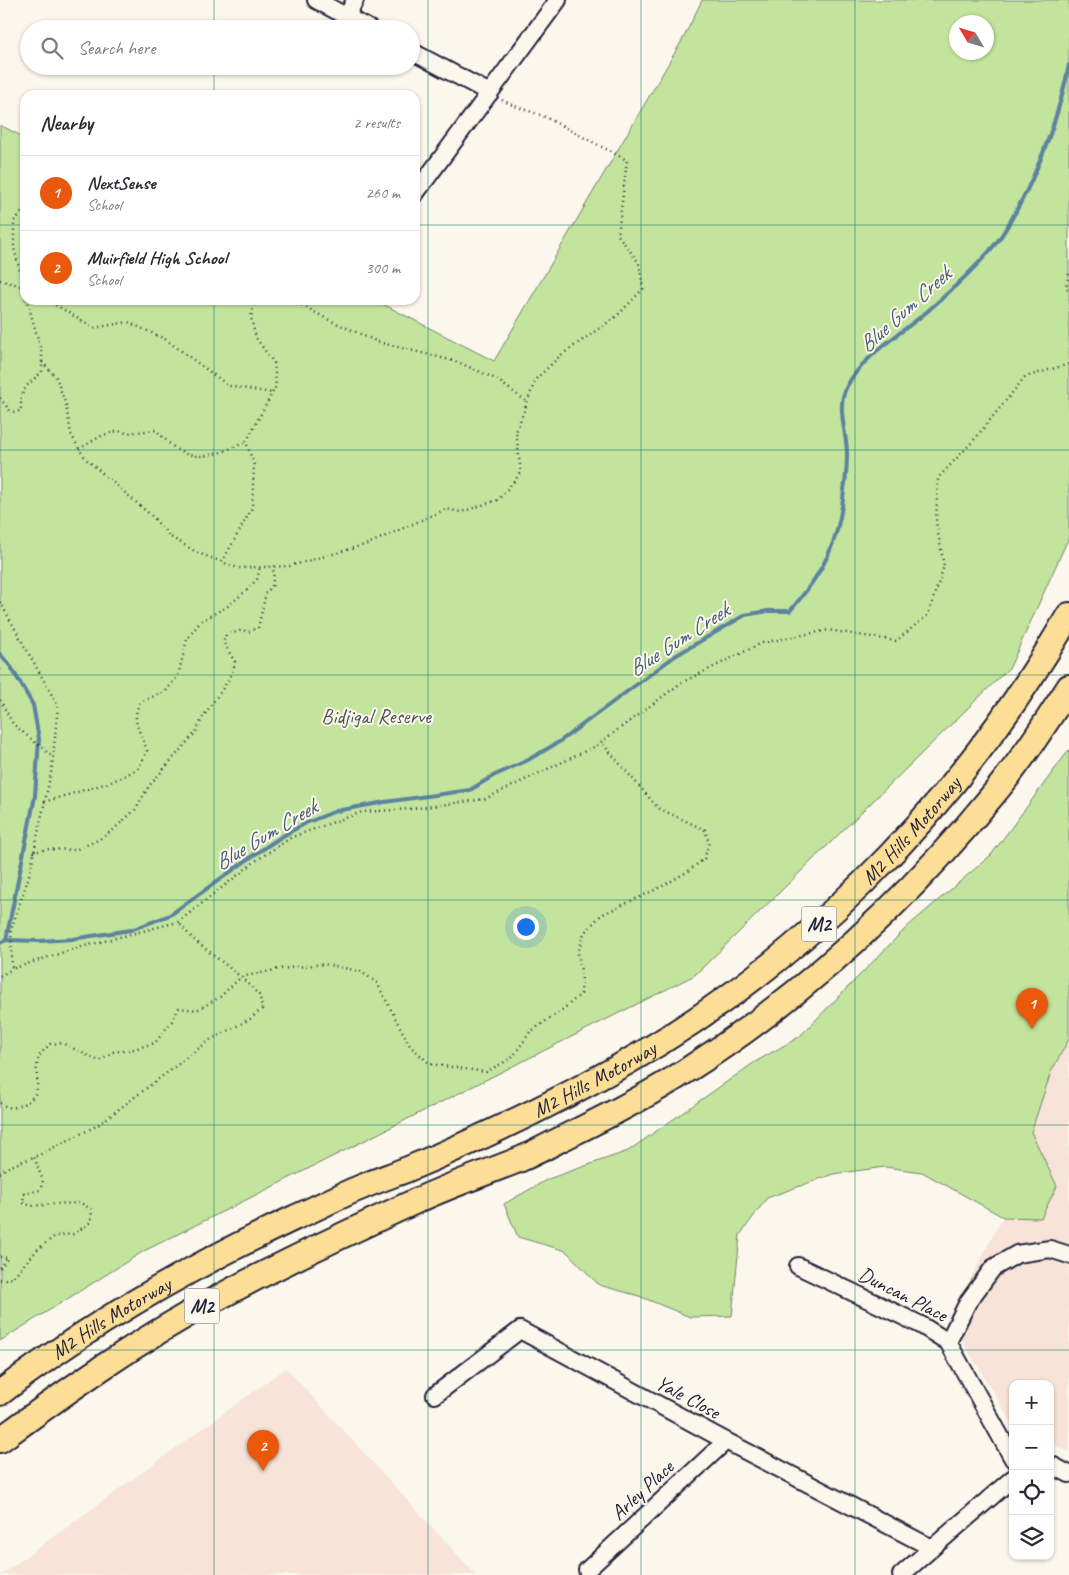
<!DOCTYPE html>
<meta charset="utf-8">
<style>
body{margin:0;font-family:Caveat,sans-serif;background:#f7f7f7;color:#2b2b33}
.controls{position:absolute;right:15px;bottom:15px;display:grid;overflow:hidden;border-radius:10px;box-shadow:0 1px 4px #0004}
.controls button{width:45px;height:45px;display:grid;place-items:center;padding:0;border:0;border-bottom:1px solid #e1e1e2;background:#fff;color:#2b2b33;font:25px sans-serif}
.compass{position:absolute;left:949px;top:15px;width:45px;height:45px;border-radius:50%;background:#fff;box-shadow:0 1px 4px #0004;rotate:308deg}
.you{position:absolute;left:525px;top:926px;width:18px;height:18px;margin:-12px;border:4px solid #fff;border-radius:50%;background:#1a73e8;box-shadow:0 0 0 8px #1a73e833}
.badge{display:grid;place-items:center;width:32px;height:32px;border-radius:50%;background:#ea580c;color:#fff;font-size:16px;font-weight:700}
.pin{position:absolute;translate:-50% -41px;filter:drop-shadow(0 1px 2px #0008)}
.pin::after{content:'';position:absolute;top:26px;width:18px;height:15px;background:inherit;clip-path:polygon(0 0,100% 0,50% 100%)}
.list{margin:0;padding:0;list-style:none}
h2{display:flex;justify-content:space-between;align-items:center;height:65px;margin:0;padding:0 20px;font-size:21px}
h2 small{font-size:16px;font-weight:400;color:#7c7c81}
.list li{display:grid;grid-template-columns:32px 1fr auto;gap:15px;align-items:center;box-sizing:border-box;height:75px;padding:0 20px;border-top:1px solid #e1e1e2}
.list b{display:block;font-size:19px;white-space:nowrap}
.list p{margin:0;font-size:16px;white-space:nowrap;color:#7c7c81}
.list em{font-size:16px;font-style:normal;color:#7c7c81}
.icon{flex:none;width:28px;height:28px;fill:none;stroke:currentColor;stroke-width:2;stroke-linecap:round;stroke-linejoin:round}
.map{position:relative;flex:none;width:1069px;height:1575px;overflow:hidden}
.search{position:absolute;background:#fff;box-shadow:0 1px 4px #0004;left:20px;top:20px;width:400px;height:55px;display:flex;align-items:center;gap:12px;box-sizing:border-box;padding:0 18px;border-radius:28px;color:#7c7c81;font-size:19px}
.panel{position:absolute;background:#fff;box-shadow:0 1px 4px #0004;left:20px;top:90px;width:400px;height:215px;border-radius:15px}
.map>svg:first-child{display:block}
</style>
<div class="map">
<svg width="1069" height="1575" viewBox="0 0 1069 1575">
<rect width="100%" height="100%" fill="#fbf7ec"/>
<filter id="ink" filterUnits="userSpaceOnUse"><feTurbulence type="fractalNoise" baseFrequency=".02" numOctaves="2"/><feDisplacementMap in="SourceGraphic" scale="10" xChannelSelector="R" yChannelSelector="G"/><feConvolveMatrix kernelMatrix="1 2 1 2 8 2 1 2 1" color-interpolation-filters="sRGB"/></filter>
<g filter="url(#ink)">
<path fill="#f7e3d7" d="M1069,886V1452L1050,1443V1384H1013V1425L949,1319L1003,1217L922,1172Z
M286,1368L476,1575H1Z"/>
<path fill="#c3e49d" stroke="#72836c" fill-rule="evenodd" d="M702,0H1069V537L1010,667L695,975L144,1251L0,1341V125L25,138V300H375L494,361L684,37ZM956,22H986V52H956Z
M1069,750V1039L1051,1072L1031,1132L1057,1186L1041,1218L1003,1217L922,1172L885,1167L833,1174L767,1198L740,1235L732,1316L690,1317L639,1296L599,1285L566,1251L518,1237L504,1204L548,1179L628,1151L755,1062L799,1037L907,927L991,855Z"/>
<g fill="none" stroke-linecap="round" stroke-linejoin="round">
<path stroke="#5b839f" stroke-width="4" d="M0,654L11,667L33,705L39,739L35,796L6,940L0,943
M6,940L40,941L72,939L131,930L170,915L251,857L281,837L306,823L336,811L385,802L470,790L493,776L526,761L559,742L675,656L745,615L768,611H790C824,571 839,543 844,490C846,478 847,465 847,452C846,429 836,407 847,386C864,354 904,332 930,309C954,288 977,267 997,242C1009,226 1018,208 1027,190C1047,148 1060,110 1069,65"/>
<g stroke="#22223b" stroke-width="20">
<path id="minor" d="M316,0L370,29
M347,16L355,0
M411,51L490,93
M415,194L558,0
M798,1266L921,1325L948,1342L1013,1459
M948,1342L968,1302L993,1268L1017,1254L1050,1249L1069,1255
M435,1395L520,1330L726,1441L932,1548
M1050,1464L1069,1474
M587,1570L726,1441
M901,1575L1013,1478"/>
</g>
<g stroke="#22223b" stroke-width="28">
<g id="highway">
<path id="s1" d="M0,1393C91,1323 192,1266 296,1217C319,1207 341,1195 364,1186C378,1180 393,1175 408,1169C470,1143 532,1114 591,1082C793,976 955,812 1069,615"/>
<path d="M0,1440C68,1390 137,1341 212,1301C278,1265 347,1233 416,1201C450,1185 486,1173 521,1159C537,1152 553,1143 569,1135C608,1116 649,1095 686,1071C803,996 904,904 992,796C1021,762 1045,724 1069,687"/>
</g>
</g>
<path stroke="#22223b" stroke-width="2.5" stroke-dasharray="1 4" stroke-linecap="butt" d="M25,209L14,221V248L25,291
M1069,274L1066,285L1069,293
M0,280L25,287
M47,300L94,328L128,322L165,339L229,386L272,393
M293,300L325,318L378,342L458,362L496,379L527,402
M42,362L56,377L66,405L71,434L79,449L86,459L153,517L169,536L198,553L238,568L290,566L368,544L446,509L461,512L498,500L521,473L516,432L536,379L561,355L617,316L643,289L639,263L618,235L627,160L543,116L512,105L502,100
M0,398L11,412L21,411C20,389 26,386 42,372V353L27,300
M79,449L103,435L118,431L127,433L156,430C163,437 171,446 179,451C202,463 224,451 246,442
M222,562L252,508L254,465L246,442L276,386L274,363L256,338L251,318L254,300
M0,602L58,706L52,768L29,876L11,930L12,969L73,949L178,922L257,860L292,837L362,812L411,809L485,799L596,746L681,683L762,643L828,630L896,641L928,615L944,566L936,522L938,478L973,441L1025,377L1069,364
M0,700L13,724L53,757
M44,802L111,782L128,774L138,769L147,751C141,731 130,722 140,702L166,691L178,676L187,639L201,621L228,606L247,590L257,579L260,567
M33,852L49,849L75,850L98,840L113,830L135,810L149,786L196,732C205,706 229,689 235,662L223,642L226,635L243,630L248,632L258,628L266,593L272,586L274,573L272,567
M0,976L12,969
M0,1103C5,1107 12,1109 18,1106C49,1095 31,1079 39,1057C41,1052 47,1048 50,1044L62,1043L99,1061L113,1052L134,1049L155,1043L172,1021L179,1008L197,1010L220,997L241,977L280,969L323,964L360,971L377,983L410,1046L430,1064L486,1072L512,1058L530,1032L562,1010L581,994L582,977L578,953L584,933L601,915L657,889L687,872L704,859L709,843L705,830L658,808L601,742
M0,1173L6,1168L41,1154L98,1125L210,1040L250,1019L262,1009L260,996L241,977L193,939L178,922
M0,1257L8,1258L0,1268
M0,1280L12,1278L38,1249L55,1236L74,1234L91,1222L92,1210L81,1203L51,1204L32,1206L23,1203L24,1194L40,1190L43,1181L34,1157"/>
<use href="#minor" stroke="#fbf7ec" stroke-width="16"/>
<use href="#highway" stroke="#fdde96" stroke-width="24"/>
</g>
</g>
<path fill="none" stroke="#0f766e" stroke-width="1" stroke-opacity="0.55" d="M214,0V29M428,0V1575M641,0V1575M855,0V1575M214,66V95M0,225H25M415,225H1069M214,300V1575M0,450H1069M0,675H1069M0,900H1069M0,1125H1069M0,1350H1069"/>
<g text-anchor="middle" stroke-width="4" stroke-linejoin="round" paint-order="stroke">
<g fill="#fbf7ec" stroke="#636270" stroke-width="1">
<rect x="801.5" y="906.5" width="35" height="35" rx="4"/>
<rect x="184.5" y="1288.5" width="35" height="35" rx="4"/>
</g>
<g font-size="20" font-weight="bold" fill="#22223b">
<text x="819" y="931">M2</text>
<text x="202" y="1313">M2</text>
</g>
<g font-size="21" fill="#4a5254" stroke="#fbf7ec">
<text x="376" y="723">Bidjigal Reserve</text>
</g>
<g font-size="21" fill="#22223b" stroke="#fbf7ec">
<text dy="7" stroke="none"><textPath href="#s1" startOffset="1079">M2 Hills Motorway</textPath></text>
<text dy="7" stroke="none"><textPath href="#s1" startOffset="674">M2 Hills Motorway</textPath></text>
<text transform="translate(903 1294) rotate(27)" y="7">Duncan Place</text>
<text dy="7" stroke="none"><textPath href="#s1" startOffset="134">M2 Hills Motorway</textPath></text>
<text transform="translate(688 1397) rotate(28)" y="7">Yale Close</text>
<text transform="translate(642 1490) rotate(-43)" y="7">Arley Place</text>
</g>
<g font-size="22" font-style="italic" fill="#435b75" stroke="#fbf7ec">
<text transform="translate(904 309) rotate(-42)" y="8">Blue Gum Creek</text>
<text transform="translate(678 639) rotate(-33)" y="8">Blue Gum Creek</text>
<text transform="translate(265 834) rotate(-31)" y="8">Blue Gum Creek</text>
</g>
</g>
</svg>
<div class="controls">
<button>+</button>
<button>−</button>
<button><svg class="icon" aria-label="locate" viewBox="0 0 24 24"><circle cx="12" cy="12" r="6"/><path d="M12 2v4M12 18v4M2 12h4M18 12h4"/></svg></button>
<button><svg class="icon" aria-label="layers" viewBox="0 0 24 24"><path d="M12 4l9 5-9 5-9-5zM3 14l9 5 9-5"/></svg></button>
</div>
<svg class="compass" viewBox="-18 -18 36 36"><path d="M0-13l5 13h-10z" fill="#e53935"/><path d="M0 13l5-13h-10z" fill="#7c7c81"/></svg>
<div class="you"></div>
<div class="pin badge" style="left:1032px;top:1029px">1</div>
<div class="pin badge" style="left:263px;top:1471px">2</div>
<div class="search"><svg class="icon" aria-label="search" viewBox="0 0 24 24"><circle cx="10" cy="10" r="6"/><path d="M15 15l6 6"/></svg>Search here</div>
<section class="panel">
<h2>Nearby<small>2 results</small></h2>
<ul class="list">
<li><span class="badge">1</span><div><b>NextSense</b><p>School</p></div><em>260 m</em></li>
<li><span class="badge">2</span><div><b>Muirfield High School</b><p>School</p></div><em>300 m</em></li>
</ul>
</section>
</div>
